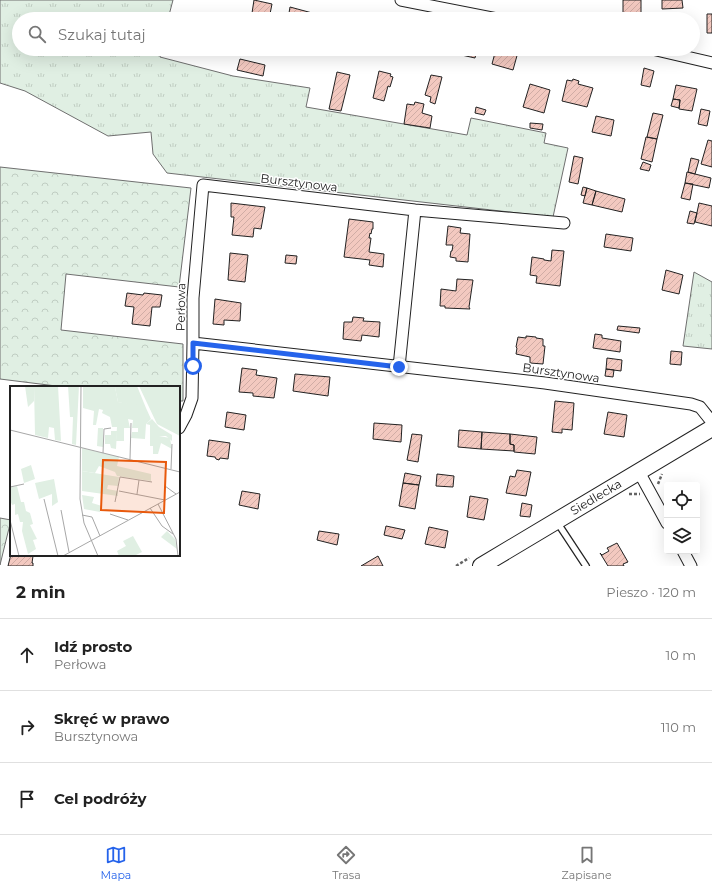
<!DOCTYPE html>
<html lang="pl">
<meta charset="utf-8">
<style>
body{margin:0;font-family:Montserrat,sans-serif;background:#f6f6f6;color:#222}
.controls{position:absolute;right:12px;bottom:12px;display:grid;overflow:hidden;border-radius:4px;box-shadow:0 4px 16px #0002}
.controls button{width:36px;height:36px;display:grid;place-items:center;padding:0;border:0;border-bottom:1px solid #e0e0e0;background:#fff;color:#222;font:20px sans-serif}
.stop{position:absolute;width:12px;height:12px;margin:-9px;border:3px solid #2563eb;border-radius:50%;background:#fff}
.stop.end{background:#2563eb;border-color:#fff;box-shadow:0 1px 4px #0008}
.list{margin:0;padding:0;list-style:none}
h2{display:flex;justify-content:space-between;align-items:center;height:52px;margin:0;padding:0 16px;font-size:17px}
h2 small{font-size:13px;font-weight:400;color:#767676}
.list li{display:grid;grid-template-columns:26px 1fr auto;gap:12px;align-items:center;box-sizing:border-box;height:72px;padding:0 16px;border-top:1px solid #e0e0e0}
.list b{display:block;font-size:15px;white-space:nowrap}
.list p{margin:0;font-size:13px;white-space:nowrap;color:#767676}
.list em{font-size:13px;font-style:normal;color:#767676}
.icon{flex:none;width:22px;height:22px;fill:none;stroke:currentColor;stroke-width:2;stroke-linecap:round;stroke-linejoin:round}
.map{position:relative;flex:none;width:712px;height:566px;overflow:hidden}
.search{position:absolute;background:#fff;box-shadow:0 4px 16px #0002;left:12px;right:12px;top:12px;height:44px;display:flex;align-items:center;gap:10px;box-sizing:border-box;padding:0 14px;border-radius:22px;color:#767676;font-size:15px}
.sheet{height:268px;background:#fff}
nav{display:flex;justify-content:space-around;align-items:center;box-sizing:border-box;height:56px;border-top:1px solid #e0e0e0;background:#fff;font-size:11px;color:#767676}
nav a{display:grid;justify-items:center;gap:2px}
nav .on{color:#2563eb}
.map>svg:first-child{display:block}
</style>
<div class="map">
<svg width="712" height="566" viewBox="0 0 712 566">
<defs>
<pattern id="grass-tufts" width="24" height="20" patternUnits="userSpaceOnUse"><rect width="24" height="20" fill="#e0efe3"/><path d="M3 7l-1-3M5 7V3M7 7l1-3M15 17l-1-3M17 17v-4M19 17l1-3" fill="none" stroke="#c0cdc2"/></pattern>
<pattern id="forest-crowns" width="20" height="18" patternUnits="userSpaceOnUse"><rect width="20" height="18" fill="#e0efe3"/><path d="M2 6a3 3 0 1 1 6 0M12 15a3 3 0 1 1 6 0" fill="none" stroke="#c0cdc2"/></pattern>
<pattern id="building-hatch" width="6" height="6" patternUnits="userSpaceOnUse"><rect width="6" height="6" fill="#f3c9c0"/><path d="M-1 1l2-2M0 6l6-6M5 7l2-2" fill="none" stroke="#d0aca5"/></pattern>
</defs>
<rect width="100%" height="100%" fill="#fff"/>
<path fill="url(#grass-tufts)" stroke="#6f6f6f" d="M0,0H173L168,19H19V49H161L160,57L233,76L310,88L306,107L467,135L471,118L546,133L544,143L568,148L553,217L167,173L153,154L151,132L108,136L25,91L0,83Z
M694,272L712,282V349L683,346Z"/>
<path fill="url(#forest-crowns)" stroke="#6f6f6f" d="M0,167L191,188L179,287L66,274L61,330L183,344V401H179V387H64L0,379Z
M0,518L11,520L0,565Z"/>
<path fill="url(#building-hatch)" stroke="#222" d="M254,0L272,4L269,19H259L260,15L252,13Z
M623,0H641V13H623Z
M662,0H682L683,8L662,9Z
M290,7L316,14L315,19H288Z
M707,14H712V33H707Z
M458,49H477L475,58L457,54Z
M496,49H506L518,52L513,70L492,64Z
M240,59L265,65L263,76L237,70Z
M644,68L654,71L650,87L641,85Z
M379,71L391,74L390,76L393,77L390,87L388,86L384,101L373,98Z
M337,72L350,75L341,111L329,109Z
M431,75L442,77L435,104L430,102L431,97L425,95Z
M573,79L579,81L578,84L593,88L587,107L562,101L567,80L572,81Z
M530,84L550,90L544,113L523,107Z
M676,85L697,89L692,111L679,109L680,100L673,99Z
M673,99L680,100L679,108L671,106Z
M415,102L424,104L422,113L432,116L430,128L404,124L407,104L414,105Z
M476,107L486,110L484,115L475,113Z
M701,109L710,111L707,126L698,124Z
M653,113L663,115L657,139L647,137Z
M596,116L614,120L611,136L592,132Z
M530,123L543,124L542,130L530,128Z
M646,137L657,139L652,162L641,159Z
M708,140L712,141V167L701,164Z
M574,156L583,158L578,184L569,182Z
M691,158L699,160L695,174L688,172Z
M643,162L651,165L649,171L640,169Z
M687,172L711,178L709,188L685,183Z
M685,183L693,184L690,200L681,198Z
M583,187L587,188L585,196L581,195Z
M587,188L596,191L592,205L583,203Z
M596,191L625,199L622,212L592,205Z
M231,203L265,207L261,229L254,228L253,237L232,235L234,217H231Z
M699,203L712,206V226L695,222Z
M690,211L697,213L694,224L687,223Z
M349,219L373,222V229H372L371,234L370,233L369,238H371L369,252L384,254L383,267L369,265L370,260L344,257Z
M448,226L461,228L460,233L470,234L468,262L456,261V258L450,257L451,251H452L453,245H446Z
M606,234L633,238L631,251L604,247Z
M552,250L564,251L560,286L536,283L537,276L530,275L532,257L544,259V260L551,261Z
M230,253L248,255L245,282L228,280Z
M286,255L297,256L296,264L285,263Z
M666,270L683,275L679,294L662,290Z
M457,279L473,280L469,307L470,309L445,308V306H440L441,289L456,291Z
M127,293L143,295L144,293L162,295L160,307H152L150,326L132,324L134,307L125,306Z
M215,299L241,303L240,321L224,320V325L213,324Z
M353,317L364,318L363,321L380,322L379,337L362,335L361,341L343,339L344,322H352Z
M618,326L640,328L639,333L617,330Z
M595,334L602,335V338L621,341L620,352L593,348Z
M526,336L536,337V338L543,339V346H545L543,364L530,363V357L516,354L517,348L516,347L518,337L526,338Z
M671,351L682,352L681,365L670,364Z
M607,358L622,360L621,371L606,369Z
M242,368L257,370L256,375L277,378L274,398L253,396V393L239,392Z
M606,369L614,370L613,377L605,376Z
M295,374L330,377L328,396L293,391Z
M555,401L574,403L572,430L562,429V433L552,432Z
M227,412L246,415L244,430L225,427Z
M608,412L627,415L624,437L604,434Z
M374,423L402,425L401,442L373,439Z
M459,430L482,432L481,449L458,447Z
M482,432L510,434V444L514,445V451L481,449Z
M412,434L422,435L418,462L407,460Z
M510,434L537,437L535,454L514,452V445L510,444Z
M209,440L230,443L228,459L220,458L219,460L216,459L215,457L207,456Z
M517,470L531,472L526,496L506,493L510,476L515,477Z
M405,473L421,476L419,485L403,483Z
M437,474L454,476L453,487L436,486Z
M403,483L419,485L415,509L399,506Z
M242,491L260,494L258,509L239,505Z
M470,496L488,499L484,520L467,517Z
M522,503L532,505L530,517L520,516Z
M386,526L405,530L402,539L384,535Z
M429,527L448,531L445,548L425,544Z
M319,531L339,534L337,545L317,540Z
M617,543L628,562L623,564L624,566H608L600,553L602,555L609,551L607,548Z
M11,554V555L33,556L32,563H33V566H8Z
M378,556L383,566H361Z"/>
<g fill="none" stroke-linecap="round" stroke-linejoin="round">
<g stroke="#222" stroke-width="8">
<path id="service" d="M557,522L586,566"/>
</g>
<g stroke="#222" stroke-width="13">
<path id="minor" d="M401,0L497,19
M652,49L712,63
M193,343L545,383L691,404L700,407L712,422
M399,367L415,210
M179,428L186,415L192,398L193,343V298L203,185L415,210L564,223
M639,472L667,523
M683,551L691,566"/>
</g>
<g stroke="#222" stroke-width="18">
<g id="secondary">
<path id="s1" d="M481,566L712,428"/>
</g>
</g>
<path stroke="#646464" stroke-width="2.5" stroke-dasharray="3 2" stroke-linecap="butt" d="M658,484L662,474
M629,494H640
M456,566L469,558"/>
<use href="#service" stroke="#fff" stroke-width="5.5"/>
<use href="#minor" stroke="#fff" stroke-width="11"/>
<use href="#secondary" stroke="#fff" stroke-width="16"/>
</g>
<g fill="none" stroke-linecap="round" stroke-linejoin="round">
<path stroke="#2563eb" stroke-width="5" d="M193,366V343L399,367"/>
</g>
<g text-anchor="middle" stroke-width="3" stroke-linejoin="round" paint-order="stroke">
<g font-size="12" fill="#222" stroke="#fff">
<text transform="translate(299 183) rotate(7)" y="4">Bursztynowa</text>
<text transform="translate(181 307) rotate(-89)" y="4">Perłowa</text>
<text transform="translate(561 373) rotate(8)" y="4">Bursztynowa</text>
<text dy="4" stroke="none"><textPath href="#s1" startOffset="134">Siedlecka</textPath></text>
</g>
</g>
<g transform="translate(10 386)">
<rect width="170" height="170" fill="#fff"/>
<path d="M15,0H24V15L18,21ZM127,0L136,22L108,16L105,1ZM129,0H170V50L147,38ZM142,33L149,41V50L160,52L162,63L151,57L148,68H143V60H140V39L136,38ZM88,42H93V61L87,60ZM101,45H107L106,63L101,62L100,58H95V49H101ZM72,62L109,71L107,80L141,88V95L107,90L105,86L89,80L85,87L72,85ZM157,145L165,153L167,163L151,151Z" fill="#e0efe3"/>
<path d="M24,0H48L51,55L45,54L44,42L39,41L38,52L25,49ZM58,0H69L66,59L62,58L63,31H60ZM73,0H115L105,1L108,16L131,19L136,22L141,33L136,38L135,53L121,52L122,46H128V42H122L123,34L118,33L120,42H114V55H106L107,41H102L100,31L92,27L93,24L89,23L86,39H83L84,25L73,22ZM149,41L162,49V55L156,50H149ZM21,79L25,93L14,97L11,83ZM72,85L109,91L108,100L98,99L97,103L108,105V110L72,105ZM44,93L48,116L42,120V108L29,113L25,97ZM7,100L11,116H14L16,125L20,127L23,138L20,139L27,153L23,154L26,163L18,168L12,145L13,136H10L8,128L5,129V118L2,119L0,114V101ZM72,109L84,111L82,117L92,120L90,126L74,123ZM123,150L132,166L124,170H109L107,165L116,160L113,155Z" fill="#e0efe3"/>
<path fill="none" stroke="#a7a7a7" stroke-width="1" d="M71,0L70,113L74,137L88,170M0,44L170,86M93,67L94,43L101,42M120,73L121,37M161,83L162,58M155,100L166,108M0,101L14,98M109,105L155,114M127,108L129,94M34,113L48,170M105,116L110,91L142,96M148,118L166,153L168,170M140,122L152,140L163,148M51,124L59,166M100,128L118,134M72,129L82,131L90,150M0,134L9,170M53,170L170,106"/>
<path fill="#e8590c" fill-opacity="0.15" stroke="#e8590c" stroke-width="2" d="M93,74L156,76L154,127L91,124Z"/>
<rect width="170" height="170" fill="none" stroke="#222" stroke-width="2"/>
</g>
</svg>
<div class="controls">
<button><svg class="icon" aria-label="locate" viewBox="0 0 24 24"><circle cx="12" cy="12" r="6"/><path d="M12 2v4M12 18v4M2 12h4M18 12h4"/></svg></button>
<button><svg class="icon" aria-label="layers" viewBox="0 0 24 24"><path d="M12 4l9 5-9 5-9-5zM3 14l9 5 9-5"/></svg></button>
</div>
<div class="stop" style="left:193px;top:366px"></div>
<div class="stop end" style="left:399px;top:367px"></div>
<div class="search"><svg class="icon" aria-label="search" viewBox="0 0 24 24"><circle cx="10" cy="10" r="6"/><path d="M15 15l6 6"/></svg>Szukaj tutaj</div>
</div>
<section class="sheet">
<h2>2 min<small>Pieszo · 120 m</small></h2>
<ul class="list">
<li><svg class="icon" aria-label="ahead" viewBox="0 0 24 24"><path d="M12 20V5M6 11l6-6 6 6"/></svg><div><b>Idź prosto</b><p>Perłowa</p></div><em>10 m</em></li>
<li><svg class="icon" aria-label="right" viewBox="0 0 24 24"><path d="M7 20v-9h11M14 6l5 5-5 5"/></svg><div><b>Skręć w prawo</b><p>Bursztynowa</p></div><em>110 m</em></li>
<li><svg class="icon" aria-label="arrive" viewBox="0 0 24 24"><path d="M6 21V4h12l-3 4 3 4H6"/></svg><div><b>Cel podróży</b></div></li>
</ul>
</section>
<nav>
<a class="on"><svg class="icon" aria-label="map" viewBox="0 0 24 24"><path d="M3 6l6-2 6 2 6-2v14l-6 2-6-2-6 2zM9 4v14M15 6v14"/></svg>Mapa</a>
<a><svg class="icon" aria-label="directions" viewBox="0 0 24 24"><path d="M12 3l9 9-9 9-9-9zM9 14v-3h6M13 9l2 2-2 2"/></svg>Trasa</a>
<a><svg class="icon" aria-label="saved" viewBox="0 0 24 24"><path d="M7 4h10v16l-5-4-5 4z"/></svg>Zapisane</a>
</nav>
